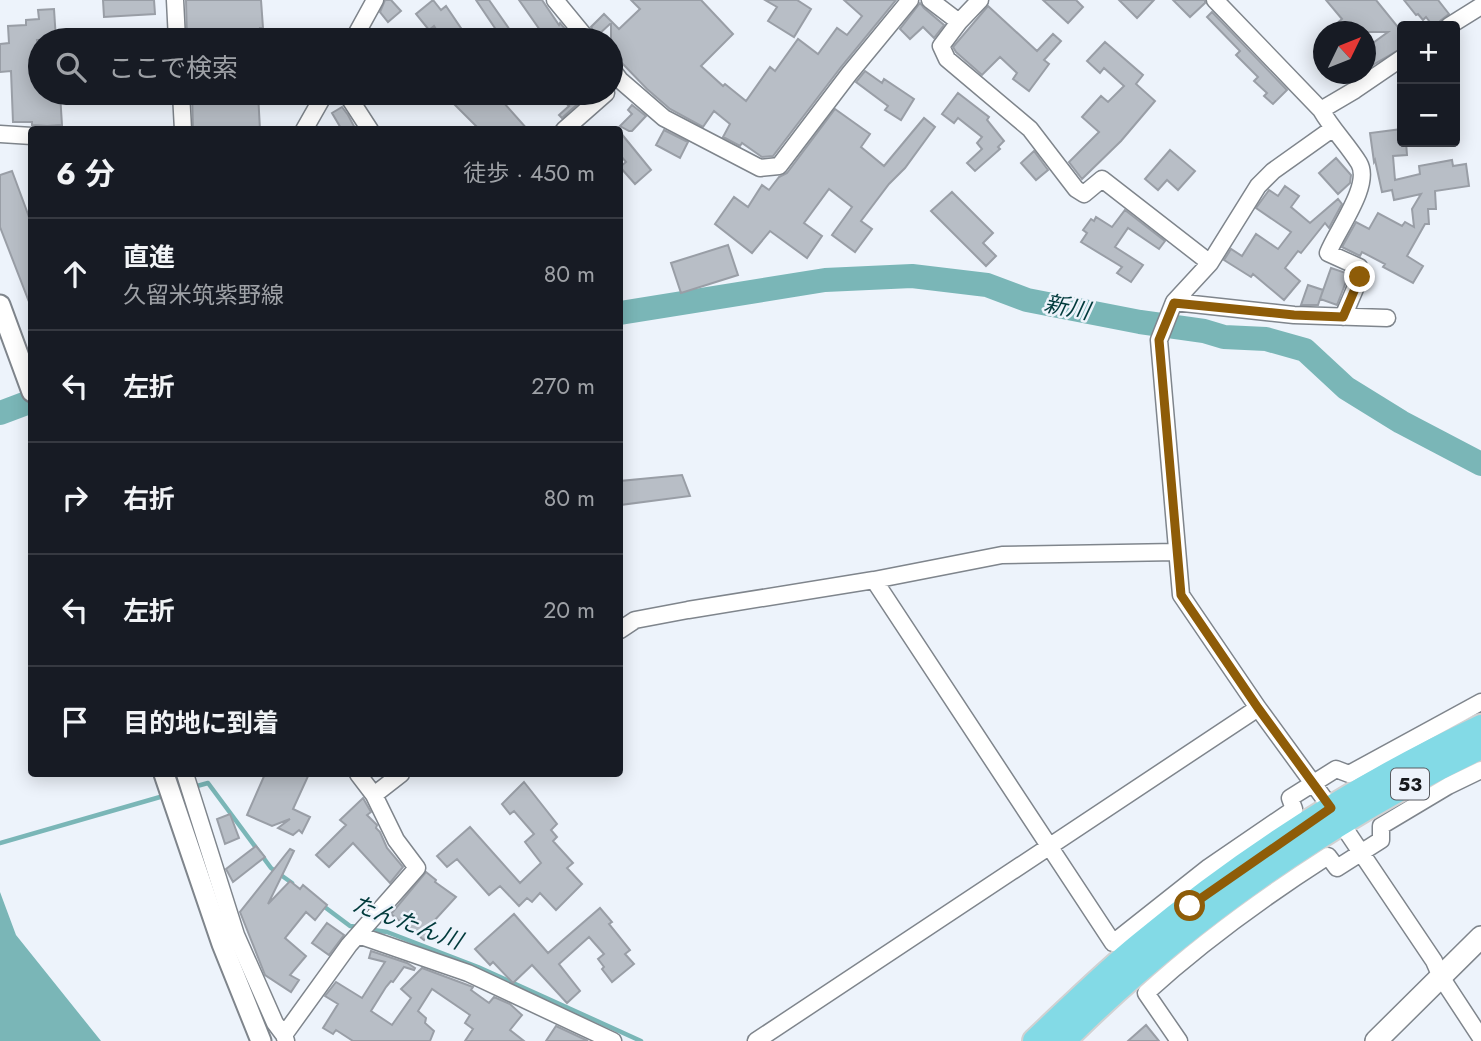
<!DOCTYPE html>
<html lang="ja">
<meta charset="utf-8">
<style>
body{margin:0;font-family:Jost,"Noto Sans JP",sans-serif;background:#242831;color:#f1f3f6}
.controls{position:absolute;right:21px;top:21px;display:grid;overflow:hidden;border-radius:7px;box-shadow:0 4px 18px #0003}
.controls button{width:63px;height:63px;display:grid;place-items:center;padding:0;border:0;border-bottom:2px solid #363941;background:#171b24;color:#f1f3f6;font:35px sans-serif}
.compass{position:absolute;left:1313px;top:21px;width:63px;height:63px;border-radius:50%;background:#171b24;box-shadow:0 4px 18px #0003;rotate:47deg}
.stop{position:absolute;width:21px;height:21px;margin:-16px;border:5px solid #8e5c08;border-radius:50%;background:#fff}
.stop.end{background:#8e5c08;border-color:#fff;box-shadow:0 2px 7px #0008}
.list{margin:0;padding:0;list-style:none}
h2{display:flex;justify-content:space-between;align-items:center;height:91px;margin:0;padding:0 28px;font-size:30px}
h2 small{font-size:23px;font-weight:400;color:#9ea1a6}
.list li{display:grid;grid-template-columns:46px 1fr auto;gap:21px;align-items:center;box-sizing:border-box;height:112px;padding:0 28px;border-top:2px solid #363941}
.list b{display:block;font-size:26px;white-space:nowrap}
.list p{margin:0;font-size:23px;white-space:nowrap;color:#9ea1a6}
.list em{font-size:23px;font-style:normal;color:#9ea1a6}
.icon{flex:none;width:38px;height:38px;fill:none;stroke:currentColor;stroke-width:2;stroke-linecap:round;stroke-linejoin:round}
.map{position:relative;flex:none;width:1481px;height:1041px;overflow:hidden}
.search{position:absolute;background:#171b24;box-shadow:0 4px 18px #0003;left:28px;top:28px;width:595px;height:77px;display:flex;align-items:center;gap:18px;box-sizing:border-box;padding:0 24px;border-radius:38px;color:#9ea1a6;font-size:26px}
.panel{position:absolute;background:#171b24;box-shadow:0 4px 18px #0003;left:28px;top:126px;width:595px;height:651px;border-radius:7px}
.map>svg:first-child{display:block}
</style>
<div class="map">
<svg width="1481" height="1041" viewBox="0 0 1481 1041">
<rect width="100%" height="100%" fill="#edf3fb"/>
<path fill="#7ab6b7" d="M0,892L16,935L101,1041H0Z"/>
<g fill="none" stroke-linecap="round" stroke-linejoin="round">
<path stroke="#7ab6b7" stroke-width="4.5" d="M175,792L208,783L271,868L292,883
M0,843L167,795
M322,905L350,926L359,927
M367,929L387,932L478,967L641,1041"/>
<path stroke="#7ab6b7" stroke-width="24" d="M620,313L825,280L912,276L987,285L1027,300L1140,322L1204,331L1224,337L1266,339L1305,350L1346,388L1401,422L1481,464
M0,413L32,401"/>
</g>
<path fill="#b8bec6" stroke="#999ea6" stroke-width="2" d="M103,0H154L155,14L104,17Z
M186,0H261L263,28H260L261,40H187Z
M385,0H391L401,11L388,22L380,12Z
M433,0L441,10L446,6L469,40H443L434,26L429,30L416,14Z
M476,0H489L517,40H503Z
M519,0H542L559,25L560,23L572,37L569,40H547Z
M631,0H701L733,34L701,66L723,86L725,84L746,101L770,67L775,71L798,39L818,54L837,28L847,35L862,16L844,0H896L841,67L773,156L762,157L742,143L740,146L723,137L730,124L714,111L703,127L670,109L647,89L621,62L611,56V23L597,36L591,27L604,14L619,29L640,9Z
M765,0H797L811,9L794,37L768,21L777,7Z
M1043,0H1076L1083,7L1068,23Z
M1119,0H1154L1137,18Z
M1173,0H1205V3L1190,17Z
M1326,0H1376L1402,32V48L1371,66L1366,58V48L1388,32H1327L1342,19Z
M1404,0H1438L1449,14L1440,21L1439,26H1433L1426,17L1423,20L1418,14L1416,15Z
M920,3L924,8L944,25L934,38L923,27L910,39L900,29Z
M988,6L1037,51L1053,34L1061,41L1044,60L1049,64L1029,91L1013,79L1017,73L1000,57L982,75L956,52L953,47Z
M54,9L56,40H37L40,93H60L62,125L47,126L32,125V122H13L11,71L0,72V44L9,43L8,26L26,25V20L39,19L38,10Z
M1212,12L1287,90L1273,104L1264,96L1267,93L1254,81L1258,77L1236,55L1240,51L1207,17Z
M1105,42L1143,75L1136,84L1155,101L1121,141L1082,179L1069,162L1099,132L1082,117L1101,96L1108,102L1124,86L1104,68L1100,73L1087,61Z
M865,71L882,83L884,79L914,99L901,120L885,110L888,106L856,82Z
M192,93H258L260,130H193Z
M443,93H495L528,130H480Z
M554,93H590L562,118L559,115L569,106Z
M958,93L989,117L987,120L1004,141L998,147L1000,149L975,171L967,163L982,149L977,143L982,137L958,118L954,123L942,114Z
M632,105L646,116L632,131H629L620,126L632,114L628,110Z
M342,107L348,115L356,130H342L332,113Z
M835,109L870,134L861,147L884,166L924,118L935,127L905,168L889,184L861,221L872,229L855,252L832,235L852,207L829,189L804,223L822,236L807,258L770,231L752,253L715,224L734,197L748,207L762,185L769,190L779,177L787,173Z
M1402,129V142H1406L1407,155L1393,156L1395,180L1420,174L1419,166L1452,160L1453,166L1466,164L1469,186L1435,191L1436,209H1428L1429,224H1425L1407,256L1423,266L1413,283L1383,267L1385,264L1362,252L1360,256L1342,247L1356,222L1369,229L1378,213L1402,226L1405,222L1414,227L1412,209L1421,194L1394,200L1392,190L1382,192L1375,160L1374,162L1370,133Z
M664,130L688,142L680,158L656,145Z
M620,132L651,170L635,184L620,167L626,162L620,155Z
M1170,150L1195,171L1178,190L1167,180L1158,190L1145,179Z
M1034,151L1048,170L1036,180L1021,163Z
M1336,158L1351,175L1350,183L1338,194L1319,173Z
M12,171L32,225L31,307L0,227V175Z
M1285,186L1299,196L1291,207L1310,223L1338,199L1342,204L1329,228L1325,223L1301,253L1298,251L1285,268L1300,281L1284,300L1253,274L1251,277L1224,260L1231,249L1242,256L1256,234L1278,249L1291,232L1256,208L1269,190L1278,196Z
M952,192L993,233L983,243L996,256L986,266L931,211Z
M1125,210L1165,241L1159,249L1128,228L1115,247L1143,265L1131,282L1117,273L1122,267L1081,242L1087,233L1083,230L1091,219L1094,221L1096,217L1112,227Z
M728,245L738,275L681,293L671,263Z
M1331,268L1349,274L1337,305L1320,299Z
M1308,285L1323,290L1318,305H1301Z
M682,475L690,496L620,505V481Z
M265,774H309L293,809L310,817L302,833L299,830L293,835L278,828L290,819L272,826L247,815Z
M524,782L557,824L551,830L557,837L553,841L573,863L567,868L582,884L556,910L540,893L532,902L527,898L519,906L500,886L489,895L457,859L447,867L437,856L470,827L520,883L541,863L525,842L534,834L514,811L510,814L502,804Z
M363,798L371,812L367,815L377,825L376,828L380,832L387,848L403,867L390,883L353,843L329,867L316,855L346,825L340,820Z
M230,814L239,838L225,844L217,819Z
M256,846L265,857L233,882L226,869Z
M290,849L294,851L268,904L290,881L300,889L303,885L327,905L315,920L306,912L285,938L306,956L290,975L299,980L291,992L265,975L240,912Z
M426,872L436,880L435,882L456,897L433,922L435,924L424,940L391,914Z
M600,908L612,922L609,924L630,950L625,954L634,964L612,982L602,969L604,967L598,959L604,954L589,937L559,964L580,991L567,1003L532,965L513,983L493,962L490,965L475,949L514,914L548,953Z
M327,923L344,935L329,955L312,943Z
M371,951L407,963L415,968L414,970L404,967L393,982L391,981L386,987L371,1011L392,1025L411,998L401,989L422,968L473,987L471,990L489,1003L494,997L510,1004L522,1015L510,1030L524,1041H465L473,1029L465,1023L470,1015L432,989L418,1011L426,1018L425,1023L434,1031L430,1041H353L336,1030L333,1034L323,1028L338,1004L325,996L336,982L362,998L385,962L369,958Z
M1146,1025L1159,1041H1128Z
M556,1026L588,1041H546Z"/>
<g fill="none" stroke-linecap="round" stroke-linejoin="round">
<g stroke="#7f858c" stroke-width="19">
<path id="minor" d="M175,0L177,40
M555,0L588,40
M930,0L959,22L980,0
M1215,0L1321,110C1332,129 1347,144 1359,163C1372,185 1337,230 1328,253L1359,267L1360,277L1343,317
M959,22L941,46L947,59L1030,129L1076,189L1084,194L1102,179L1210,263
M1449,26L1481,6
M353,40L375,0
M611,68L620,80L664,118L760,168L779,166L849,74L910,0
M181,93L183,130
M346,93L370,130
M1321,110L1355,90L1402,58
M1332,129L1273,171L1258,186L1210,263L1174,302L1159,340L1181,595L1258,708L1331,808L1434,961L1441,977L1481,1038
M304,130L325,93
M564,130L606,93
M0,134L32,136
M1174,302L1294,315L1387,318
M874,580L1113,943L1209,867L1294,809L1290,798L1336,769L1349,774L1481,702
M620,630L635,620L688,610L874,580L1002,555L1177,552
M185,774L236,935L275,1023L284,1035
M374,795L401,774
M358,935L468,973L613,1041
M286,1041L284,1035L349,945L417,868L396,840L374,795L358,774
M756,1041L1258,708
M1179,1041L1146,993C1202,942 1264,897 1328,856L1337,868L1381,840V826L1448,786L1481,770"/>
</g>
<g stroke="#7f858c" stroke-width="23">
<path id="tertiary" d="M0,305L32,392
M164,774L222,944L261,1041"/>
</g>
<g stroke="#7f858c" stroke-width="24">
<path id="secondary" d="M1376,1041L1481,937"/>
</g>
<g stroke="#d1d1d2" stroke-width="28">
<path id="primary" d="M1035,1041C1070,1008 1104,974 1141,944C1245,858 1360,784 1481,727
M1063,1041C1183,921 1328,820 1481,747"/>
</g>
<use href="#minor" stroke="#fff" stroke-width="16"/>
<use href="#tertiary" stroke="#fff" stroke-width="19"/>
<use href="#secondary" stroke="#fff" stroke-width="21"/>
<use href="#primary" stroke="#83dae6" stroke-width="24"/>
</g>
<g fill="none" stroke-linecap="round" stroke-linejoin="round">
<path stroke="#8e5c08" stroke-width="9" d="M1190,906L1331,808L1258,708L1181,595L1159,340L1174,303L1294,315L1343,317L1360,277"/>
</g>
<g text-anchor="middle" stroke-width="5" stroke-linejoin="round" paint-order="stroke">
<rect fill="#edf3fb" stroke="#585b60" stroke-width="2" x="1391" y="768.5" width="38" height="31" rx="5"/>
<g font-size="19" font-weight="bold" fill="#181a1d">
<text x="1410" y="791">53</text>
</g>
<g font-size="23" font-style="italic" fill="#003a3b" stroke="#edf3fb">
<text transform="translate(1067 307) rotate(11)" y="8">新川</text>
<text transform="translate(407 922) rotate(20)" y="8">たんたん川</text>
</g>
</g>
</svg>
<div class="controls">
<button>+</button>
<button>−</button>
</div>
<svg class="compass" viewBox="-18 -18 36 36"><path d="M0-13l5 13h-10z" fill="#e53935"/><path d="M0 13l5-13h-10z" fill="#9ea1a6"/></svg>
<div class="stop" style="left:1190px;top:906px"></div>
<div class="stop end" style="left:1360px;top:277px"></div>
<div class="search"><svg class="icon" aria-label="search" viewBox="0 0 24 24"><circle cx="10" cy="10" r="6"/><path d="M15 15l6 6"/></svg>ここで検索</div>
<section class="panel">
<h2>6 分<small>徒歩 · 450 m</small></h2>
<ul class="list">
<li><svg class="icon" aria-label="ahead" viewBox="0 0 24 24"><path d="M12 20V5M6 11l6-6 6 6"/></svg><div><b>直進</b><p>久留米筑紫野線</p></div><em>80 m</em></li>
<li><svg class="icon" aria-label="left" viewBox="0 0 24 24"><path d="M17 20v-9H6M10 6l-5 5 5 5"/></svg><div><b>左折</b></div><em>270 m</em></li>
<li><svg class="icon" aria-label="right" viewBox="0 0 24 24"><path d="M7 20v-9h11M14 6l5 5-5 5"/></svg><div><b>右折</b></div><em>80 m</em></li>
<li><svg class="icon" aria-label="left" viewBox="0 0 24 24"><path d="M17 20v-9H6M10 6l-5 5 5 5"/></svg><div><b>左折</b></div><em>20 m</em></li>
<li><svg class="icon" aria-label="arrive" viewBox="0 0 24 24"><path d="M6 21V4h12l-3 4 3 4H6"/></svg><div><b>目的地に到着</b></div></li>
</ul>
</section>
</div>
